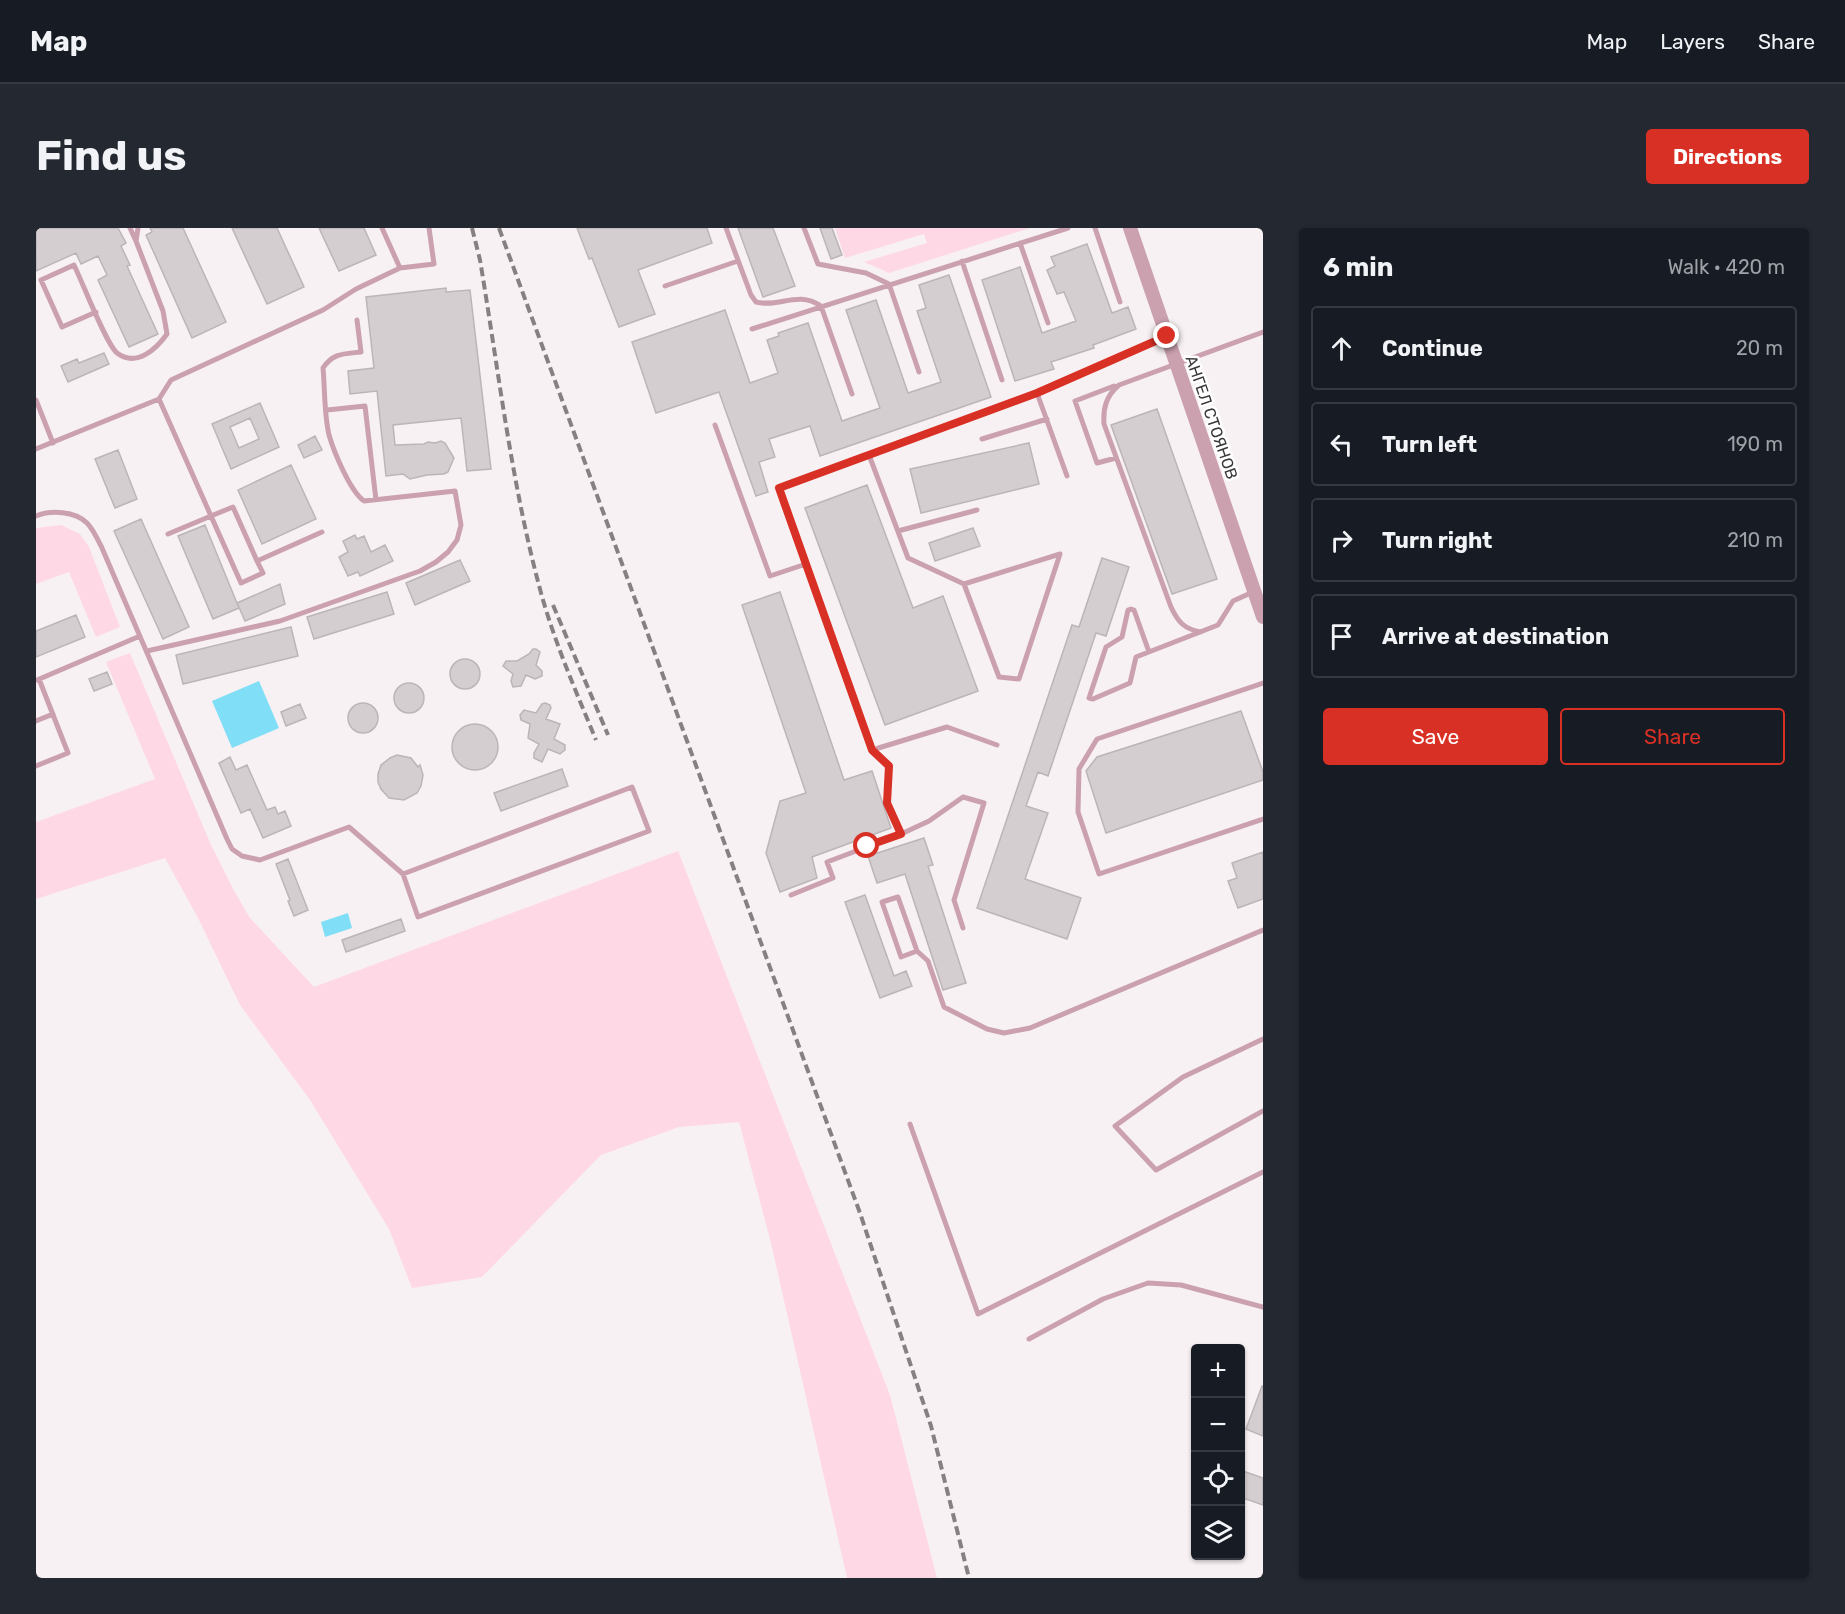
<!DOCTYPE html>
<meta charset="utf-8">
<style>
body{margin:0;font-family:Rubik,sans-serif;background:#242831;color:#f1f3f6}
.controls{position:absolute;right:18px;bottom:18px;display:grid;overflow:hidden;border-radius:6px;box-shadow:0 2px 4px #0004}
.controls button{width:54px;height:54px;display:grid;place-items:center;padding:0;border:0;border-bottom:2px solid #363941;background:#171b24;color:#f1f3f6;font:30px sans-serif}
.stop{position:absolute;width:18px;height:18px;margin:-14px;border:4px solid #d93025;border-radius:50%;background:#fff}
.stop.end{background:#d93025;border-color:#fff;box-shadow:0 2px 6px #0008}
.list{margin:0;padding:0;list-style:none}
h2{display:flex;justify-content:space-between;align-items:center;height:78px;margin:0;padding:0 24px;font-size:26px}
h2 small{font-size:20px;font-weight:400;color:#9ea1a6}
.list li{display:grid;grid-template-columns:39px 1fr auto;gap:18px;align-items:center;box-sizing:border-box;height:84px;margin:0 12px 12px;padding:0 12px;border:2px solid #363941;border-radius:6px}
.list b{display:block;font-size:22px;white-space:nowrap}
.list em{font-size:20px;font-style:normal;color:#9ea1a6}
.actions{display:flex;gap:12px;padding:18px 24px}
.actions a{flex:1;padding:14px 0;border:2px solid #d93025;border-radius:6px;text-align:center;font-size:21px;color:#d93025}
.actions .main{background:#d93025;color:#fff}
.icon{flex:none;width:33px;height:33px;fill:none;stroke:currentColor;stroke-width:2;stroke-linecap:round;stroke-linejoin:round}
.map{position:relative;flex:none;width:1227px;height:1350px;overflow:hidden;border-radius:6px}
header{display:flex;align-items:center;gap:36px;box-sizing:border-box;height:84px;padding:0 30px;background:#171b24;border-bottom:2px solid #363941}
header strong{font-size:28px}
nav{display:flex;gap:33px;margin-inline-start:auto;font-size:21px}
.intro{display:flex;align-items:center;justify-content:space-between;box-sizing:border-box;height:144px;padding:0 36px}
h1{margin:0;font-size:42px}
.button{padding:15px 27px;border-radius:6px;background:#d93025;color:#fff;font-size:21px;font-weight:700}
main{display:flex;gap:36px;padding:0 36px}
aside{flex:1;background:#171b24;border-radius:6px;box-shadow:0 2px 4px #0004}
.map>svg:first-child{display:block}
</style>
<header>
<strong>Map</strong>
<nav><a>Map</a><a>Layers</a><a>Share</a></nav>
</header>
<div class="intro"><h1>Find us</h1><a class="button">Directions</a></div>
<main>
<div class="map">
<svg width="1227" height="1350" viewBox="0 0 1227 1350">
<rect width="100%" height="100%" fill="#f8f1f3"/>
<path fill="#fed8e5" d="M799,0H994L853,45L828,34L891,15L888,6L809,30Z
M25,297L44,306L53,319L84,399L60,409L33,344L0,356V300Z
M94,425L175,617L196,659L214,690L278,759L642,623L854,1167L901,1350H811L735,1015L703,894L643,899L565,927L446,1049L376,1060L353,1001L274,872L204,777L162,690L129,630L0,671V594L119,551L70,434Z"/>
<path fill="#80dff6" d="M223,453L243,500L196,520L176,473Z
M312,685L316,700L289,709L285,694Z"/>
<path fill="#d5ced0" stroke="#bcb5b8" stroke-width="1.5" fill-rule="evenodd" d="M0,0H82L90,15L85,18L94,37L91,38L122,106L93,119L62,52L71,47L62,28L45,36L40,25L0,43Z
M114,0H147L190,94L156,110L110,7L116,4Z
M196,0H241L268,59L231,76Z
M283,0H328L340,27L303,43Z
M541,0H671L676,15L602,42L619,86L583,99L556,30L553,31Z
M702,0H737L759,58L727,69Z
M784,0H796L806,27L795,31Z
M1051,16L1076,85L1092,79L1100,101L1057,117L1058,120L1015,134L1018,141L979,153L946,52L984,39L1006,105L1040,93L1028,64L1021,66L1011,42L1019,38L1015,29Z
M913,47L955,169L784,228L774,198L733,211L739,229L723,234L732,264L720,268L683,164L620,185L596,114L689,82L714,155L742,145L731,112L743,108L742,105L772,95L806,193L844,180L810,82L840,72L872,165L905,154L881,83L890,80L883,57Z
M410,60V64L434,62L455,241L431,243L425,190L357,197L359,217L388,216L392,214L399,215L405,213L409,215L418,230L412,244L408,246L391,247L374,251L367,246L350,248L341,163L314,166L312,143L338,140L330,69Z
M68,125L73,136L32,154L25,138L41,131L43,135Z
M224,175L243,219L195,241L176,196ZM214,190L223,211L203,220L194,199Z
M1121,181L1181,351L1136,366L1075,197Z
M279,208L286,222L268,230L262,217Z
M993,215L1003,256L885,285L874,241Z
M82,222L101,271L79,280L59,231Z
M255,237L280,291L226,316L202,262Z
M831,257L877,380L907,368L942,463L849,497L769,280Z
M105,291L153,399L127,411L78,303Z
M169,297L203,380L177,391L142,308Z
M937,300L944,318L899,333L893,315Z
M319,307L321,311L328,308L335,324L349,317L357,333L324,348L322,344L312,348L303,329L312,324L307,313Z
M1066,330L1093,339L1070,408L1060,405L1012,548L1002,544L990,578L1012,585L989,651L1045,670L1031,711L941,680L1036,397L1043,399Z
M424,332L434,353L379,377L370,355Z
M244,356L249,376L209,393L201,375Z
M351,364L358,386L278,411L271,389Z
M744,364L808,552L836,543L855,600L776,629L781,650L744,664L730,625L744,573L770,565L706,377Z
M40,387L49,409L0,429V403Z
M255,399L262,428L147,456L140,427Z
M497,421H500L504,424L500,437L506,443V448L499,451L490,447L485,458L477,459L475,453L477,446L467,438L470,433H481L493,426Z
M414 446a15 15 0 1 1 30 0a15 15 0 1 1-30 0Z
M71,444L76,456L58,463L53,451Z
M358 470a15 15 0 1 1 30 0a15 15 0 1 1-30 0Z
M312 490a15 15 0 1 1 30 0a15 15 0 1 1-30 0Z
M509,475L514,477L515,480L510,491L524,496L518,511L529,517V522L524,526L512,521L506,534L498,530V525L503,516L492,510L494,496L485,492L484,487L488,482L500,485L506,476Z
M264,476L270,490L250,498L245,484Z
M1205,483L1227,544V552L1070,605L1050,543L1061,529Z
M416 519a23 23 0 1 1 46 0a23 23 0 1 1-46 0Z
M361,527L375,530L382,539L384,537L387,547L385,558L381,565L368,572L353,570L345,561L342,554V546L345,537L354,530Z
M194,529L200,542L211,537L231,582L239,579L242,586L249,583L255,598L227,610L214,581L205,585L183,535Z
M526,541L532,558L465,583L458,565Z
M888,610L897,637L892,638L930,755L907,762L869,646L841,655L832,628Z
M1227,624V671L1202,680L1192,653L1201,650L1196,635Z
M252,631L272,682L258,688L252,673L254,672L240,636Z
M829,667L858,748L870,743L876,758L844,770L809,674Z
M365,691L369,703L310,724L306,712Z
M1226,1158H1227V1208L1210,1201Z
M1204,1242L1227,1250V1277L1204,1269Z"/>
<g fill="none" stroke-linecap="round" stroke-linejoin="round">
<path stroke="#cba1b0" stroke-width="5" d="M94,0L99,11
M690,0L715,67L720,74C744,80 761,62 785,78L816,166
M768,0L782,36L830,45L853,56L883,144
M1059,0L1084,74
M984,15L1012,95
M926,33L966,152
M364,40L398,36L393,0
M629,58L702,33
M60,84L26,99L5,52L38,37C46,53 70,116 81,125C101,140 121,120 131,106L127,83L100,13L102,0
M716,101L1032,0
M1078,158L1039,173L1061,235L1080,230
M1001,165L1031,248
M123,171L135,152L287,82L320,61L364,40L346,0
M0,172L17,215
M291,182L329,178L340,272
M679,197L734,348L770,336
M946,211L1011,191
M0,221L123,171L175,288L132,306
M833,227L872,330L928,356L963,449L983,451L1024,326
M0,288C15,282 39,283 51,295C57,301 62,312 66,320L191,611L196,621L206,628L224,632L313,599L367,646L596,559L613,603L382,689L367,646
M862,303L941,282
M221,333L197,279L175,288L205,355L227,345L221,333L286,304
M928,356L1024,326
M1165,404C1148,401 1142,394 1135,379L1068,196C1067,180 1070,168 1083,157L1227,104
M111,423L244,393L384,343L400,334L412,324L421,312L425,297L419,263L328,273C314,263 298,224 293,207C288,186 289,161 287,140C297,125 307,126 325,124L321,92
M1113,424L1098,382L1095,381L1092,382L1086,409L1070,419L1053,470L1057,471L1094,455L1100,429L1182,397L1197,373L1217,364
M1,452L104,408
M1227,455L1061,511L1043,541L1042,584L1063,646L1227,591
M0,493L17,486
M961,517L911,499L836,522L743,260L1001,165L1129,109
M836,522L853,538L851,575L865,606L893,593L927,569L948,575L918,672L927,700
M0,538L32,525L3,451
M755,667L797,650L791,634L865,606
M881,723L865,729L846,674L862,669L881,723L892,733L908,779L951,801L968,805L994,800L1227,702
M1227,811L1147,849L1079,898L1120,942L1227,883
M874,896L942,1086L1227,944
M993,1111L1067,1071L1112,1055L1145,1057L1227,1079"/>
<path stroke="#cba1b0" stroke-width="14" d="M1094,0L1227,389"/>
<path stroke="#858182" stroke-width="4" stroke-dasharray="9 4.5" stroke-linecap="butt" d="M436,0L444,32C463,145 476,262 507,372C521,420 541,466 560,512
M463,0L824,985L895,1198L933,1350
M517,377L572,507"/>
</g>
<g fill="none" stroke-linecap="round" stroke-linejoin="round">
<path stroke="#d93025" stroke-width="8" d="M831,618L865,606L851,575L853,538L836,522L743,260L1001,165L1131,108"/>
</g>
<g text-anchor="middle" stroke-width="5" stroke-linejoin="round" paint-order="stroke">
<g font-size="16" fill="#3b393a" stroke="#fff">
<text transform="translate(1176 189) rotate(71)" y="6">АНГЕЛ СТОЯНОВ</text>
</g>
</g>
</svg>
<div class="controls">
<button>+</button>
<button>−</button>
<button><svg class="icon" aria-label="locate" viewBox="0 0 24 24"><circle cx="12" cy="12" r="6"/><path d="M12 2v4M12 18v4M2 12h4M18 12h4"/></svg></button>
<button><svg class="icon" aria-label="layers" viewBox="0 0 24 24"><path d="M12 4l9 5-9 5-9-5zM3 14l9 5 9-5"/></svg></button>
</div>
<div class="stop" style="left:831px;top:618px"></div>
<div class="stop end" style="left:1131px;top:108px"></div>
</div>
<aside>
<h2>6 min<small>Walk · 420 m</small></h2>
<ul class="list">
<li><svg class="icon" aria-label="ahead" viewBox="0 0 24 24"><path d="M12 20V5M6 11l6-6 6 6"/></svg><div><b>Continue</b></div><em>20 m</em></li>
<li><svg class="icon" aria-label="left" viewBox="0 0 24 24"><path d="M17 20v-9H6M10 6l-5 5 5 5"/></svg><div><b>Turn left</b></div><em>190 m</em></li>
<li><svg class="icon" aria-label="right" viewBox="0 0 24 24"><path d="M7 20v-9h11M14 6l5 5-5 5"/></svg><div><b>Turn right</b></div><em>210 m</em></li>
<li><svg class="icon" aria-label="arrive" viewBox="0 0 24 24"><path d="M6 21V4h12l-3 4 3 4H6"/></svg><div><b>Arrive at destination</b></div></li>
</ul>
<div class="actions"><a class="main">Save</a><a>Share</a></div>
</aside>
</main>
